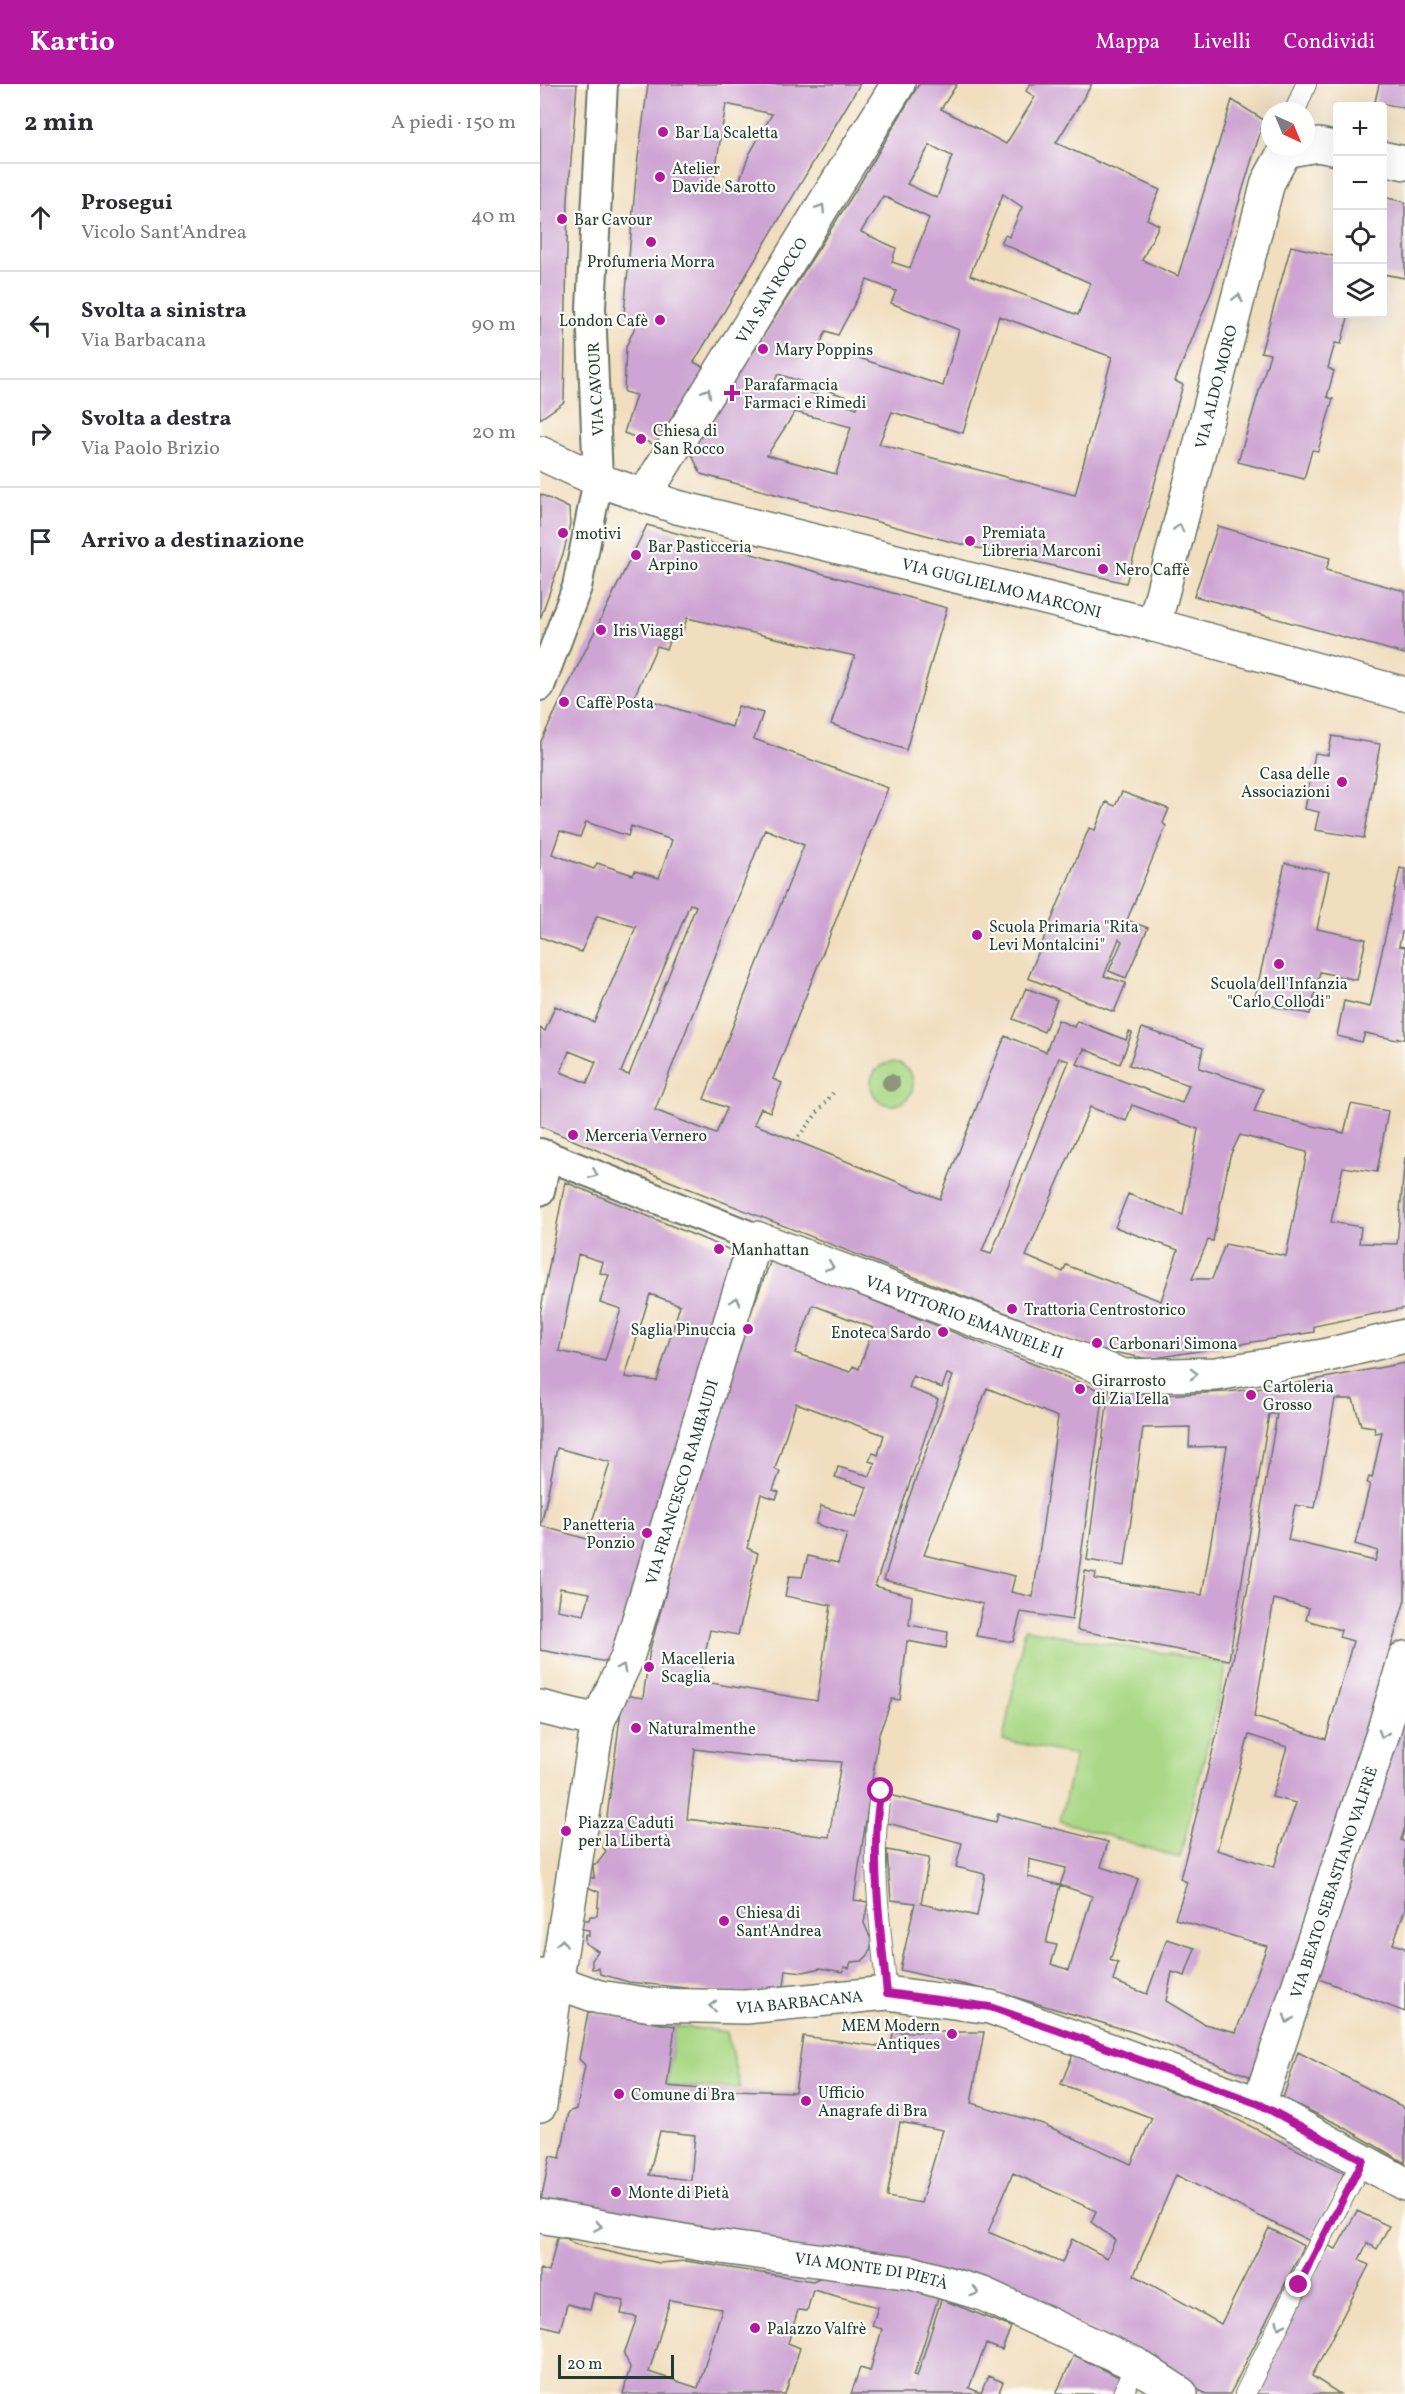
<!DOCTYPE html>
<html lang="it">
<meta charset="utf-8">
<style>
body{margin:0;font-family:Vollkorn,serif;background:#f7f7f7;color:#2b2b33}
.controls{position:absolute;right:18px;top:18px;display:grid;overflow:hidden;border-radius:6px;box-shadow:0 6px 24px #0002}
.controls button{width:54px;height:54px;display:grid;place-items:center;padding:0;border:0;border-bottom:2px solid #e1e1e2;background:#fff;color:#2b2b33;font:30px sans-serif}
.compass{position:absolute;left:721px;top:18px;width:54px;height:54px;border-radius:50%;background:#fff;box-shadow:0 6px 24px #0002;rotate:136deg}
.scale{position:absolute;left:18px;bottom:15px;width:116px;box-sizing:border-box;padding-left:6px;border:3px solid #1f3d34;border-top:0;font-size:16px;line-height:21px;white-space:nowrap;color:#1f3d34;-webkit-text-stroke:4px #fdfcf7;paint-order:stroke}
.stop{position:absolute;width:18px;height:18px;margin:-14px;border:4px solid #b5179e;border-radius:50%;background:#fff}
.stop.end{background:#b5179e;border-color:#fff;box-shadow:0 2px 6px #0008}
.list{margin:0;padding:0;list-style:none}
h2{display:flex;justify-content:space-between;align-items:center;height:78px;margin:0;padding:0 24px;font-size:26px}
h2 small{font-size:20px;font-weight:400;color:#7c7c81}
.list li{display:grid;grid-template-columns:39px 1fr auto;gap:18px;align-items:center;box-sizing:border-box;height:108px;padding:0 24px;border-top:2px solid #e1e1e2}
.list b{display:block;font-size:22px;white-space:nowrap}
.list p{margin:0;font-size:20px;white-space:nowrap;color:#7c7c81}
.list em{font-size:20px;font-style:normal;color:#7c7c81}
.icon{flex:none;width:33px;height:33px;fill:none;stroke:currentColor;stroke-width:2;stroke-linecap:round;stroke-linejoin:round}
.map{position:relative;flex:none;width:865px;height:2310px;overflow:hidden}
header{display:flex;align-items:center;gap:36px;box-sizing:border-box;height:84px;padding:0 30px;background:#b5179e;color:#fff}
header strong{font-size:28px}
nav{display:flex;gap:33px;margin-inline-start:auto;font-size:21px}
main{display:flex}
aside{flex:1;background:#fff}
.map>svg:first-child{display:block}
</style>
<header>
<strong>Kartio</strong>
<nav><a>Mappa</a><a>Livelli</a><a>Condividi</a></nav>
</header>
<main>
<aside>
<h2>2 min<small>A piedi · 150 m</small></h2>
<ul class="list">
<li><svg class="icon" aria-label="ahead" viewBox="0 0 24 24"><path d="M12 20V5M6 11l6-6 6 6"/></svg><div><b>Prosegui</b><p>Vicolo Sant'Andrea</p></div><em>40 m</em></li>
<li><svg class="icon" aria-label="left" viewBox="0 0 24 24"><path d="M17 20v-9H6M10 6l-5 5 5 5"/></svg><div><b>Svolta a sinistra</b><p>Via Barbacana</p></div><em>90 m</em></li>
<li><svg class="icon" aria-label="right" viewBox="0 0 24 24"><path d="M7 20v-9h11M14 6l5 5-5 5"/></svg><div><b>Svolta a destra</b><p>Via Paolo Brizio</p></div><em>20 m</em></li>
<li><svg class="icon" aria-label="arrive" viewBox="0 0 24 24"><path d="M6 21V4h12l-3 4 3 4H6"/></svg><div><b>Arrivo a destinazione</b></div></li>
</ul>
</aside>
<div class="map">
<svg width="865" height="2310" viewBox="0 0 865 2310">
<rect width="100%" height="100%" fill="#fdfcf7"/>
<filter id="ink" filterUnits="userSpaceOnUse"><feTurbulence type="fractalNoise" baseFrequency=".0167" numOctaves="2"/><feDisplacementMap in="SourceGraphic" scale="12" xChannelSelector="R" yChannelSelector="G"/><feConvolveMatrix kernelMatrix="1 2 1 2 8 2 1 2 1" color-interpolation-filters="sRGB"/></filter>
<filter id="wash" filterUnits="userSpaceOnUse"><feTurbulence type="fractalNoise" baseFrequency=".008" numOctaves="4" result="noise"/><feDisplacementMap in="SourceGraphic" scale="24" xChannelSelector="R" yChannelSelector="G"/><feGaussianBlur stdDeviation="1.35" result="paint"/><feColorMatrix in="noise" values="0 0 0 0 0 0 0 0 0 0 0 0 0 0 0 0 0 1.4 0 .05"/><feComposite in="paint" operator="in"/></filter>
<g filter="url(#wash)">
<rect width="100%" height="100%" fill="#f1debf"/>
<path fill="#aad886" stroke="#648a5d" stroke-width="1.5" d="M331 1000a21 21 0 1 1 42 0a21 21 0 1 1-42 0Z
M485,1545L687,1580L640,1774L520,1737L535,1671L463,1656Z
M135,1942L187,1948L200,2004L127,2002Z"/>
<g id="blocks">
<path fill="#cda4d3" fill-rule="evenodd" d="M0,0H37L28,114L24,318L0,335Z
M108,0H320L154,278L166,285L143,329L135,326L121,363L84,349L96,311L84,308L86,263L98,236L84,230L97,81ZM186,20L232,30L209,71L196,106L173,101Z
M379,0H417L401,25L466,60L495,13L486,7L490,0H552L516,59L620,106L607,135L619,141L602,176L638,192L692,16L724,36L672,206L635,297L643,301L586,499L408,457L161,390L150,367L319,101ZM390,61L412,72L397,114L367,100ZM463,110L482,123L469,153L465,151L461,159L550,199L538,231L430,191ZM343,112L389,134L370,184L352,178L356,164L321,148ZM327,196L356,207L351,219L419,246L403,302L280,261L286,247L298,251ZM459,232L572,273L535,411L339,360L352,328L423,349ZM238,290L319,317L317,324L235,297ZM255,328L311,343L296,390L227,371Z
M839,0H865V24L835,18Z
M843,113L865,118V194L843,190Z
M751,162L798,173V230H809L801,260L795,259L788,284L794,287L787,313L793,315L778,367L772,366L764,395L698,378L730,270L721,268Z
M0,410L29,424L30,440L24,467L0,535Z
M107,441L407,524L366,666L291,640L315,572L147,534L142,550L134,547L126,565L117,562L95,611L192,643L198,622L223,629L214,655L348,704L233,995L242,999L230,1028L221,1024L214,1040L400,1115L465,952L506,968L518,936L534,943L537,937L586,956L589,948L592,949L580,980L544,965L537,980L642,1019L649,1001L589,981L602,944L663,964L659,984L723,1005L714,1028L804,1049L811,1020L848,1027L837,1088L803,1083L791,1138L821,1143L819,1159L857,1160L865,1073V1224L774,1242V1248L609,1275L558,1265L127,1096L0,1042V944L5,947L15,922L54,938L96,843L57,832L41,868L0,853V659ZM46,738L88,752L91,742L132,756L119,794L95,787L93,791L57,779L54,785L12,770L20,747L40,753ZM225,745L264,761L164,1015L187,1024L176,1050L115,1026ZM150,820L156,822L89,991L81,988ZM29,967L56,978L47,999L21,988ZM519,974L529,977L451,1170L442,1167ZM592,1021L658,1045L643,1131L588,1110L575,1143L638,1166L621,1217L526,1181L523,1188L486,1172L550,1023L586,1037ZM700,1051L767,1068L746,1172L685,1160L672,1195H652L668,1156L673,1157L690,1072Z
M678,442L790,474L786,486L865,507V570L654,512Z
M792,652L840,660L824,754L775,746L779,728L765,725L775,669L788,671Z
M582,708L629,725L623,739L626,742L587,836L608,844L586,894L569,887L582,857L579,855L564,892L586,899L574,928L488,894L549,744L555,746L566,718L575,722Z
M745,779L789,788L777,845L826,855L817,896L780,888L770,930L714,918Z
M860,784L865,785V848H862L859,862L865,863V955L858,954L857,956L825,949L822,958L797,952L804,917L830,923Z
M486,904L517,916L504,948L473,935Z
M25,1098L200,1170L73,1579L0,1566V1230ZM38,1170L63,1178L60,1189L69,1191L60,1218L81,1225L65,1277L19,1267ZM110,1210L140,1221L117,1297L85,1293ZM17,1364L70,1378L47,1455L1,1442ZM20,1504L50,1509L44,1531L17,1526Z
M231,1176L564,1308L532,1536L481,1528L473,1558L436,1552L443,1520L344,1496L367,1419L413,1292L407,1290L402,1304L373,1292L369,1304L398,1315L335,1502L372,1512L369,1541L408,1548L406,1564L367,1557L360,1616L352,1615L339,1650L314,1816L328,1818L324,1839L332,1858L329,1870L322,1877L311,1878L309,1884L304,1883L303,1888L280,1884L264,1888L246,1886L244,1903L212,1911L89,1898L60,1890L59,1884L52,1885V1876L58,1867L45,1859V1851L49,1852V1846L42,1845L43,1836H49L50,1832H57L59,1808L47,1803L48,1793L54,1794L53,1780H57L66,1768L63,1763L83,1611L103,1614L110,1565L138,1464L193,1275ZM273,1221L333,1244L319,1285L313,1282L310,1288L255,1269ZM447,1304L518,1333L493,1513L471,1508L475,1492L384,1471ZM256,1319L344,1351L338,1371L333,1369L329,1377L335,1379L330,1392L298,1383L295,1393L327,1403L316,1433L281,1422L276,1440L307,1450L298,1479L268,1472L262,1493L249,1492L245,1512L291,1521L277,1617L159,1597L170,1546L198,1551L218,1469L207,1464L221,1410L236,1415L239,1408L233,1406L240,1388L235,1385ZM155,1665L210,1672L301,1678L289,1753L147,1735Z
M865,1279V1516L815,1684L717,1995L593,1948L461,1909L360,1886L375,1819L351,1816L347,1766L389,1774L381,1820L437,1832L445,1790L416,1783L422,1759L344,1738L349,1711L456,1738L458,1730L568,1758L561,1783L598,1795L570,1876L578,1879L573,1897L607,1910L627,1855L655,1864L645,1892L632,1888L626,1917L664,1940L696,1948L727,1862L635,1835L647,1798L640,1795L679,1642L707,1508L737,1330H729L689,1576L537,1546L545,1487L556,1489L555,1495L662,1511L687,1362L649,1363L650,1343L603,1344L585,1482L547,1476L569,1306L622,1311L686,1308L741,1302ZM795,1315H813L821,1341L834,1343L835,1349L842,1348L832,1394L829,1393L827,1399L830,1400L815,1460L838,1467L835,1477L748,1456L755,1421L775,1424ZM734,1515L769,1524L766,1536L801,1546L799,1553L813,1557L786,1655L714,1633ZM709,1651L747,1663L732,1713L756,1719L734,1783L677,1766ZM489,1775L526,1784L520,1801L552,1812L529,1886L511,1880L517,1861L506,1859L520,1801L488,1793Z
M865,1621V1743L861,1756L865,1758V1825L853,1860L865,1864V1928L779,1895Z
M48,1928L135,1942L127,2002L162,2005L255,2008L263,1952L351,1964L353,1948H444L431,2019L503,2040L591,2080L612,2034L521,2000L533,1970L668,2021L804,2089L770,2157L636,2091L594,2191L681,2240L729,2144L764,2162L690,2310H666L503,2221L193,2153L0,2121L10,2072L20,2074L29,2028L37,2025L45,1981L39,1975ZM360,2038L403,2046L381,2119L347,2113ZM120,2047L155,2051L151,2096L109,2091ZM473,2089L556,2127L551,2138L575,2156L567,2174L532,2155L522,2179L448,2148Z
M758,1968L865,2024V2079L800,2041L743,2014Z
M817,2127L849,2142L837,2165L827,2159L819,2176L829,2181L772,2292L800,2310H713L787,2161L796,2165Z
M17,2154H26L34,2160L119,2179L146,2177L273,2197L290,2189L361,2203L398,2214L374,2291L377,2292L401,2216H403L471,2243L462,2266L446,2260L429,2304L441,2309L448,2292L463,2298L459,2308L464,2310H311L320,2284L330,2287L342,2245L332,2242L338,2223L273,2206L267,2227L258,2226L248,2259L260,2264L245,2310H83L90,2283L84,2270L97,2233L81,2230L84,2217L54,2209L50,2226L27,2220L20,2246L0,2241V2185L9,2188ZM130,2216L182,2225L158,2304L109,2288Z
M534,2271L585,2296L578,2310H516Z"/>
</g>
</g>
<g filter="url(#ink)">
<use href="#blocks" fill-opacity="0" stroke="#687565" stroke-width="1.5"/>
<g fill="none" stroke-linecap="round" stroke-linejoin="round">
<g stroke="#687565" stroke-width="22">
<path id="service" d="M755,27L766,0
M341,1707C329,1763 341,1851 347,1909
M583,2310L595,2280
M705,2310L781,2155L823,2076"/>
</g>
<g stroke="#687565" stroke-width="32">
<path id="pedestrian" d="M0,602L37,503L58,396L51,224L63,0
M0,1069L216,1154
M0,1107L7,1071"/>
</g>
<g stroke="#687565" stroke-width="36">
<g id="minor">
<path d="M766,63L778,61L798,65"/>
<path d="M842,74L865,79"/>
<path id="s1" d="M0,369L58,396L137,423L614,541L865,610"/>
<path id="s2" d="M104,412L358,0"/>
<path id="s3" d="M614,541L728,98L745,67L765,63"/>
<path d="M0,1623L58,1637"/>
<path id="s4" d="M0,1892L59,1913L112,1921L206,1923L347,1909L450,1923L719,2020L865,2100"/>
<path id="s5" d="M719,2020L843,1649L865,1574"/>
<path id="s6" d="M0,2021L16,1899L58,1637L87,1574L216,1154L584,1292L676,1290L783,1272L865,1252"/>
<path id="s7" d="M0,2132L167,2161L372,2189L443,2210L595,2280L641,2310"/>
</g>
</g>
<path stroke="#687565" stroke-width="4" stroke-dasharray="1.5 4.5" stroke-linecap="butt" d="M255,1057L293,1009"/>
<use href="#service" stroke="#fff" stroke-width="20"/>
<use href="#pedestrian" stroke="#fff" stroke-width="28"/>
<use href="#minor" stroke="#fff" stroke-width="33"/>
</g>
<circle fill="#8d967b" cx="351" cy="999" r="9"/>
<defs><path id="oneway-chevron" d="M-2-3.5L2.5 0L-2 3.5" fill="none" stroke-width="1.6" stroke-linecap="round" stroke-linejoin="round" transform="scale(1.5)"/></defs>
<g stroke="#8f9e9a">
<use href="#oneway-chevron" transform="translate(281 124) rotate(-58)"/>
<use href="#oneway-chevron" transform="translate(698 214) rotate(-76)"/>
<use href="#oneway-chevron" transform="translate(167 308) rotate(-59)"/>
<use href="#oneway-chevron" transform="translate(639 444) rotate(-76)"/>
<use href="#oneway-chevron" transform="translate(54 1090) rotate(22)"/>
<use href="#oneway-chevron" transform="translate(290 1182) rotate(21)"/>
<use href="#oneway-chevron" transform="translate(196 1217) rotate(-73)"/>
<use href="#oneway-chevron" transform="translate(654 1290) rotate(-1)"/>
<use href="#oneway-chevron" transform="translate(82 1584) rotate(-62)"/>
<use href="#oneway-chevron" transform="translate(843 1650) rotate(107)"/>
<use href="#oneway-chevron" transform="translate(22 1859) rotate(-81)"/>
<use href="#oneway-chevron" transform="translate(173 1922) rotate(-178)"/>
<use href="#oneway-chevron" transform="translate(748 1935) rotate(108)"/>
<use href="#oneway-chevron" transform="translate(58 2142) rotate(9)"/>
<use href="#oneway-chevron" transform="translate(435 2208) rotate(18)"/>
<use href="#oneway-chevron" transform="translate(740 2241) rotate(116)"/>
</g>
</g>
<g fill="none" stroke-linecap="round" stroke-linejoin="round" filter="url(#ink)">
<path stroke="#b5179e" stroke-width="8" d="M341,1707C329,1763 341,1851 347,1909L450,1923L540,1954L719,2020L823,2076L759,2201"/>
</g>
<g fill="#b5179e" stroke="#fdfcf7" stroke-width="2">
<circle cx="123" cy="48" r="6"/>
<circle cx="120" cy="93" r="6"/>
<circle cx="22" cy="135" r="6"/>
<circle cx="111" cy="158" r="6"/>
<circle cx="120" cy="236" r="6"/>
<circle cx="223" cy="265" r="6"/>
<path d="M189 300h6v6h6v6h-6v6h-6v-6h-6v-6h6z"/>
<circle cx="101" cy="355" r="6"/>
<circle cx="23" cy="449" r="6"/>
<circle cx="430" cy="457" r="6"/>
<circle cx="96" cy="471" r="6"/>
<circle cx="563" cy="485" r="6"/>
<circle cx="61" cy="546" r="6"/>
<circle cx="24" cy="618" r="6"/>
<circle cx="802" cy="698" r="6"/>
<circle cx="437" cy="851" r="6"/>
<circle cx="739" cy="880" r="6"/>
<circle cx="33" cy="1051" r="6"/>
<circle cx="179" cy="1165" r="6"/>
<circle cx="472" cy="1225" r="6"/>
<circle cx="208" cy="1245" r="6"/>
<circle cx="403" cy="1248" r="6"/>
<circle cx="557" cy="1259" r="6"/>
<circle cx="540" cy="1305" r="6"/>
<circle cx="711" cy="1311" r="6"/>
<circle cx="107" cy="1449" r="6"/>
<circle cx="109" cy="1583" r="6"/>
<circle cx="96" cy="1644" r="6"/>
<circle cx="26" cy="1747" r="6"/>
<circle cx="184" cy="1837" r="6"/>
<circle cx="412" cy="1950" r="6"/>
<circle cx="79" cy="2010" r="6"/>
<circle cx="266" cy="2017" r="6"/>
<circle cx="76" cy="2108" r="6"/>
<circle cx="215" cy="2244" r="6"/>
</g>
<g text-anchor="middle" stroke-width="4.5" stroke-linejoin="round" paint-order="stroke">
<g font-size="16" fill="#1f3d34" stroke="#fdfcf7" text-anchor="start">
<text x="135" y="54">Bar La Scaletta</text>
<text x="132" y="90">Atelier<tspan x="132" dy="18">Davide Sarotto</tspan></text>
<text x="34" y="141">Bar Cavour</text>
<text x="111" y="183" text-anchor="middle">Profumeria Morra</text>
<text x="108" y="242" text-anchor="end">London Cafè</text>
<text x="235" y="271">Mary Poppins</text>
<text x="204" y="306">Parafarmacia<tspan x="204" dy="18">Farmaci e Rimedi</tspan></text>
<text x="113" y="352">Chiesa di<tspan x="113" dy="18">San Rocco</tspan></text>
<text x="442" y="454">Premiata<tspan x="442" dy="18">Libreria Marconi</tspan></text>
<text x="35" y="455">motivi</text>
<text x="108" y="468">Bar Pasticceria<tspan x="108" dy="18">Arpino</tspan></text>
<text x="575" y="491">Nero Caffè</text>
<text x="73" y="552">Iris Viaggi</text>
<text x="36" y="624">Caffè Posta</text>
<text x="790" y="695" text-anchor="end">Casa delle<tspan x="790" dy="18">Associazioni</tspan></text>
<text x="449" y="848">Scuola Primaria "Rita<tspan x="449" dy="18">Levi Montalcini"</tspan></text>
<text x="739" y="905" text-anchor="middle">Scuola dell'Infanzia<tspan x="739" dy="18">"Carlo Collodi"</tspan></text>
<text x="45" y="1057">Merceria Vernero</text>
<text x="191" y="1171">Manhattan</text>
<text x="484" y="1231">Trattoria Centrostorico</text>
<text x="196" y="1251" text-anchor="end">Saglia Pinuccia</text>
<text x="391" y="1254" text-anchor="end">Enoteca Sardo</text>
<text x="569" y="1265">Carbonari Simona</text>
<text x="552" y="1302">Girarrosto<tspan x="552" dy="18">di Zia Lella</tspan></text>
<text x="723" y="1308">Cartoleria<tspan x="723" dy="18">Grosso</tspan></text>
<text x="95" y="1446" text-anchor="end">Panetteria<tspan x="95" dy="18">Ponzio</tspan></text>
<text x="121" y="1580">Macelleria<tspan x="121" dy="18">Scaglia</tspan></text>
<text x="108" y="1650">Naturalmenthe</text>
<text x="38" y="1744">Piazza Caduti<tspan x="38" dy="18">per la Libertà</tspan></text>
<text x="196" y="1834">Chiesa di<tspan x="196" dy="18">Sant'Andrea</tspan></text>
<text x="400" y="1947" text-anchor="end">MEM Modern<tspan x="400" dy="18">Antiques</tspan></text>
<text x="278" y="2014">Ufficio<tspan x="278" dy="18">Anagrafe di Bra</tspan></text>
<text x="91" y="2016">Comune di Bra</text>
<text x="88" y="2114">Monte di Pietà</text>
<text x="227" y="2250">Palazzo Valfrè</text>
</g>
<g font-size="16" fill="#1f3d34" stroke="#fdfcf7">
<text dy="6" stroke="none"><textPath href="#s2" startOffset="242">VIA SAN ROCCO</textPath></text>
<text dy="6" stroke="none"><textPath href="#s3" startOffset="246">VIA ALDO MORO</textPath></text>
<text transform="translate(55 305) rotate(-93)" y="6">VIA CAVOUR</text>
<text dy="6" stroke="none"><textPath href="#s1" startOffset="482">VIA GUGLIELMO MARCONI</textPath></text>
<text dy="6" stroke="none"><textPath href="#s6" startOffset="1120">VIA VITTORIO EMANUELE II</textPath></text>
<text dy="6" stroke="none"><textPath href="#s6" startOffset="642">VIA FRANCESCO RAMBAUDI</textPath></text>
<text dy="6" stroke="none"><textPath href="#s5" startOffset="234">VIA BEATO SEBASTIANO VALFRÈ</textPath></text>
<text dy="6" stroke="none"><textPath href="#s4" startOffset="264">VIA BARBACANA</textPath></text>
<text dy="6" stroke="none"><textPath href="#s7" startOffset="336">VIA MONTE DI PIETÀ</textPath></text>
</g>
</g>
</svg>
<div class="controls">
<button>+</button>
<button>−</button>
<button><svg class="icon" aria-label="locate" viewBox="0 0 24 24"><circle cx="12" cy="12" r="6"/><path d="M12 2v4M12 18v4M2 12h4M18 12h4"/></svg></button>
<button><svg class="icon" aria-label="layers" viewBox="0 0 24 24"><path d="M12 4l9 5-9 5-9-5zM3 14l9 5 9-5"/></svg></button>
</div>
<svg class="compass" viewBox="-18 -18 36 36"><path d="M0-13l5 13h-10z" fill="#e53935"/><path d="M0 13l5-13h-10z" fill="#7c7c81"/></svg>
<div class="scale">20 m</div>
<div class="stop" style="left:341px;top:1707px"></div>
<div class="stop end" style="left:759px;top:2201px"></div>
</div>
</main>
